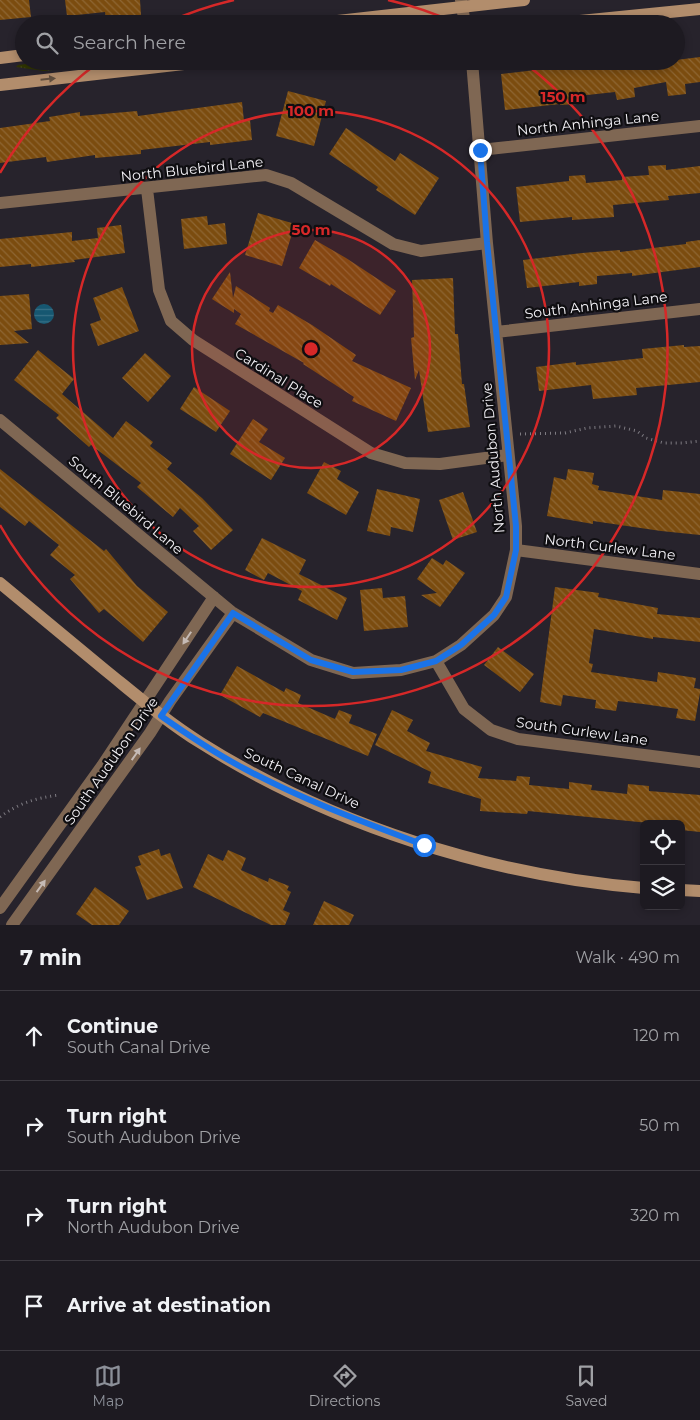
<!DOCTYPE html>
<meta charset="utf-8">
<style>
body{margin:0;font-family:Montserrat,sans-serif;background:#2a272e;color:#f1f3f6}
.controls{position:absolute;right:15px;bottom:15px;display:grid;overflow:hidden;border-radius:8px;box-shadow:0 2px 8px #0003}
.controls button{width:45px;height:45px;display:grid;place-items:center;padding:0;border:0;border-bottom:1px solid #3b383f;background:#1d1a21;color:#f1f3f6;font:25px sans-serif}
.stop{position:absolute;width:15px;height:15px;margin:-11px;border:4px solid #1a73e8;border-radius:50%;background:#fff}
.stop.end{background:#1a73e8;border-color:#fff;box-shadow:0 1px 5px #0008}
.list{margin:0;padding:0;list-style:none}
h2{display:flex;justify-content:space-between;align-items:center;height:65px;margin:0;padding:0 20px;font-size:21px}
h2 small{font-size:16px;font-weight:400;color:#a0a1a5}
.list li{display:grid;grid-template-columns:32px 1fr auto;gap:15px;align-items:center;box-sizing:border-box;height:90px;padding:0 20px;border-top:1px solid #3b383f}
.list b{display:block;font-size:19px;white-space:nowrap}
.list p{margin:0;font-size:16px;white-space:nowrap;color:#a0a1a5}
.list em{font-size:16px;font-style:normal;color:#a0a1a5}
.icon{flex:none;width:28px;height:28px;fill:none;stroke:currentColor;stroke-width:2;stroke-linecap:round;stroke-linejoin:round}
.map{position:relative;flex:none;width:700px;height:925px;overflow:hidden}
.search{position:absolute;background:#1d1a21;box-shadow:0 2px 8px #0003;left:15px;right:15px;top:15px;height:55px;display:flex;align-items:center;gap:12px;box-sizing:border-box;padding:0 18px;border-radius:28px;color:#a0a1a5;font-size:19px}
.sheet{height:425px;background:#1d1a21}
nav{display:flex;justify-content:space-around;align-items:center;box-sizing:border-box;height:70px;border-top:1px solid #3b383f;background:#1d1a21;font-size:14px;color:#a0a1a5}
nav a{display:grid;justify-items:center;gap:2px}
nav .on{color:#8c9099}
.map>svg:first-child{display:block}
</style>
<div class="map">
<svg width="700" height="925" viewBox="0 0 700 925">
<defs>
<pattern id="grass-tufts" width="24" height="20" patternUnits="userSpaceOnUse" patternTransform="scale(1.25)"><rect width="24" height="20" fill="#303500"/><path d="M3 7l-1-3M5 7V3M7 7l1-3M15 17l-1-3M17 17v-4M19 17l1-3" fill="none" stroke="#444919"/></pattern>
<pattern id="water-rules" width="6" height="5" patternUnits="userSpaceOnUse" patternTransform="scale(1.25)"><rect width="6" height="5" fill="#165771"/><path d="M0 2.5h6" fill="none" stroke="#387086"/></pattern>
<pattern id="building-back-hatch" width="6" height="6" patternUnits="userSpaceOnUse" patternTransform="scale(1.25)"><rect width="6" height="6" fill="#7b4c0f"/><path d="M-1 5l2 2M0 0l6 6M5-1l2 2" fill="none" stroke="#8e6633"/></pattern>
</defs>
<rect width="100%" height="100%" fill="#27232c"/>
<path fill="url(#grass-tufts)" d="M52,61H131L44,71L16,67L18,65Z"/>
<path fill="url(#water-rules)" d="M34 314a10 10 0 1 1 20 0a10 10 0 1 1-20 0Z"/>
<path fill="url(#building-back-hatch)" d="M0,0H29L31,17L0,20Z
M65,0H140L141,15L106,20L105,12L67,16Z
M700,57V82L685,84L686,94L668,96L666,82L634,88L635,97L617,100L615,92L578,96V104L560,105V104L505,110L501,74L569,66L568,63L590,61H676V60Z
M288,91L326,101L314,146L276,136Z
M242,102L244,121L250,120L252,140L210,145V142L141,150V154L95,158V155L47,162L46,157L0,163V128L50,121L49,117L80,112V116L137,111L138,116Z
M346,128L395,161L400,153L439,178L415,215L376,190L378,187L329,154Z
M666,165V170L700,166V193L668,196L669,200L613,205L614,217L572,220V217L520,222L516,187L569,181V176L585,175L586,183L622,180V177L649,175L648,166Z
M258,213L295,224L282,266L245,255Z
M207,216L208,225L225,223L227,244L184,249L181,219Z
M121,225L125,253L74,260L75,262L31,267V264L0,267V239L72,232V241L98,238L97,228Z
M315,240L346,258L396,291L380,315L331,284L330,286L299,268Z
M700,240V267L632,276V273L597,276V284L579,286V282L527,288L523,260L582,253L620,250V252L686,244V242Z
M230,272L233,298L236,286L270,308L269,311L273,313L278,305L312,325L356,355L352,361L411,388L396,421L352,401L354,397L303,364L304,363L235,324L241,314L234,309V313L212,299Z
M453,278L455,334H458L462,384H464L470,427L428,432L419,370L415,380L411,338L414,337L412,280Z
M122,287L139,331L98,346L90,324L101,320L93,298Z
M29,294L32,329L14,331L29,343L0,345V296Z
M684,345V347L700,346V382L636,388L637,395L593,399L591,385L539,391L536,367L576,362V365L643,358L642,349Z
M38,350L74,379L62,394L113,438L126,421L153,442L150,446L172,463L167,469L202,498L233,530L211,550L193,531L199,526L180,508L173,517L137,487L141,483L91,445L89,447L56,418L59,415L14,380Z
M145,353L171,376L148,402L122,378Z
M194,387L230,411L216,432L180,409Z
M253,419L268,429L259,442L285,458L271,480L230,454Z
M324,462L341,471L337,479L359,492L346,515L307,493Z
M0,469L104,551L106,549L137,586L168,612L143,642L104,609L99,613L70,579L75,575L50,555L59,545L29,521L25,526L0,507Z
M568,469L594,473L592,484L599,486L598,490L662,500L663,490L700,494V535L661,531L593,521V524L547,516L554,477L566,480Z
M377,489L420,499L413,532L391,527L390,536L367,531Z
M463,492L477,532L453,540L439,500Z
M262,538L306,560L299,574L347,598L337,620L298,600L302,591L268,573L264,580L245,570Z
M432,558L443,565L446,560L465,573L440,607L421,595L437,593L417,579Z
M555,587L599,593L598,597L658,608L657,614L700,618V642L653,637V639L594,629L589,663L593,664L591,672L657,682L658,672L696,678L694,688L700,689V693L695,721L676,718L678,709L643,704L618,701L616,711L595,708L596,700L563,695L561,706L540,702Z
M382,588L383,598L405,596L408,627L364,631L360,590Z
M498,647L534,674L520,692L484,665Z
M237,666L284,692L286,688L301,695L298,703L335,719L339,710L352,715L349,723L377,734L368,756L263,713L260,717L220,695Z
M392,710L413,720L407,731L430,743L426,751L482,767L478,778L516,781L517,776L530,777L529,785L569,789V782L592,785L591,790L627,794L628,784L649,786V791L700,795V832L681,830V824H659L528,811L527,814L480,811L481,799L428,783L431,772L375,745Z
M159,849L161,856L170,853L183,888L147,900L135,867L141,865L138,856Z
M228,850L246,858L241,870L268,882L269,878L289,886L287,890L291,892L283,910L290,913L285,925H271L193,887L208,854L223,861Z
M95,887L129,911L119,925H92L76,914Z
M324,901L354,915L349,925H313Z"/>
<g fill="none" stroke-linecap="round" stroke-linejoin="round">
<path stroke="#7e7b82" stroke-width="3" stroke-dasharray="1 4" stroke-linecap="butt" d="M520,434L565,433L587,428L616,426L637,431L646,438L664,443H682L700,441
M0,817C19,803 36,798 59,795"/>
<path stroke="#7f6753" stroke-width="12" d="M461,0L465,24
M480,150L700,126
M147,189L159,290L171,321L193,340L371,453L405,463L440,464L508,455
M0,203L266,175L291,183L393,244L421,251L487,243
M496,332L700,309
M0,420L233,613L311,660L353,673L401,670L436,661L461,645L494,615L506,597L516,550V526L487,243L472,61
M516,550L700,574
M436,661L464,709L491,730L518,739L700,762
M0,908L102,766L214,597
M12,925L150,733L170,701L233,613"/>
<path stroke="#b28d6c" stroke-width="12" d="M311,24L524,0
M550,24L700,9
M0,58L24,55
M0,85L210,61
M0,583C35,612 70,641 105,670C136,695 167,722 201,743C331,825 492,876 644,888
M681,890L700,891"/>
</g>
<defs><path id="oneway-solid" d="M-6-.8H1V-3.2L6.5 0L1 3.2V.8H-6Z" transform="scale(1.25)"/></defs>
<use fill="#604e3e" href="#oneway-solid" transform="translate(48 79) rotate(-6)"/>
<g fill="#c5bab5">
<use href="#oneway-solid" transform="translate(187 638) rotate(124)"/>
<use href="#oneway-solid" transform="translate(136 754) rotate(-55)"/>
<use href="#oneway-solid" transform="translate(41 886) rotate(-54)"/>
</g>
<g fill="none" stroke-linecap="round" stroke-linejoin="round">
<path stroke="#1a73e8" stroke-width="6" d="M424,845C363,822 303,800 245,769C216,754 188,735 161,716L233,613L311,660L353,672L401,670L436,661L461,645L494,615L506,597L516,550V526L487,242L480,150"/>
</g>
<circle cx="311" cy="349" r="119" fill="#d62828" fill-opacity=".12"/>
<g fill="none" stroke="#d62828" stroke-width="2.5">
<circle cx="311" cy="349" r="119"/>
<circle cx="311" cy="349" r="238"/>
<path d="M0 173A357 357 0 0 1 99 62M166 23A357 357 0 0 1 234 0M388 0A357 357 0 0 1 456 23M523 62A357 357 0 1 1 0 525"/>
</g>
<g text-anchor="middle" stroke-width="4.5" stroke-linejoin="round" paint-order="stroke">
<g font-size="14" fill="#f3f1f6" stroke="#0f0e11">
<text transform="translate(588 123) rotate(-6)" y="5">North Anhinga Lane</text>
<text transform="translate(192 169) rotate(-6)" y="5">North Bluebird Lane</text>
<text transform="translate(596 305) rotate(-7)" y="5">South Anhinga Lane</text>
<text transform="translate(279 378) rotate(32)" y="5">Cardinal Place</text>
<text transform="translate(493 458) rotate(-95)" y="5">North Audubon Drive</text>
<text transform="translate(126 505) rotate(40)" y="5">South Bluebird Lane</text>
<text transform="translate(610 547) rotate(7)" y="5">North Curlew Lane</text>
<text transform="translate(582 731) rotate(8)" y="5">South Curlew Lane</text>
<text transform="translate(111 761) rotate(-55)" y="5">South Audubon Drive</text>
<text transform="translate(302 778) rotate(25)" y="5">South Canal Drive</text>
</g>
</g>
<circle cx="311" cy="349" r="8" fill="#d62828" stroke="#0f0e11" stroke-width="2.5"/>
<g font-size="15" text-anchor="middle" font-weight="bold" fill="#d62828" stroke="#0f0e11" stroke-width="4.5" stroke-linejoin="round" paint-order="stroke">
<text x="563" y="102">150 m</text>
<text x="311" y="116">100 m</text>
<text x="311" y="235">50 m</text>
</g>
</svg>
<div class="controls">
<button><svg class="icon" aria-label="locate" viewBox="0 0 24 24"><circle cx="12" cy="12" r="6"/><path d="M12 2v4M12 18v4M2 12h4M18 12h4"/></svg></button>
<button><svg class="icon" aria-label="layers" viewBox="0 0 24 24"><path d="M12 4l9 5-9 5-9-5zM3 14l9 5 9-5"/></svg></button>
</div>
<div class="stop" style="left:424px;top:845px"></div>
<div class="stop end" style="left:480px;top:150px"></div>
<div class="search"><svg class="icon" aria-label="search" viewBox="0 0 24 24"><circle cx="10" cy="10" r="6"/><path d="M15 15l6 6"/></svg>Search here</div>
</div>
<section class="sheet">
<h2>7 min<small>Walk · 490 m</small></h2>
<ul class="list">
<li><svg class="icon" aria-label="ahead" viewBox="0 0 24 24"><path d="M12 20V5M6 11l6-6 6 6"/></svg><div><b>Continue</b><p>South Canal Drive</p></div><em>120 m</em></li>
<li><svg class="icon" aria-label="right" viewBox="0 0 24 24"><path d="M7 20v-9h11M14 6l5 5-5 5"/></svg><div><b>Turn right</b><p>South Audubon Drive</p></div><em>50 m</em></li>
<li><svg class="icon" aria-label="right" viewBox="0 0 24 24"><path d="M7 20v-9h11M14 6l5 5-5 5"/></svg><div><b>Turn right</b><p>North Audubon Drive</p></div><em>320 m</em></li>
<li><svg class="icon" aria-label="arrive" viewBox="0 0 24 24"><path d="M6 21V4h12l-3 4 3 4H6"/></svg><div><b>Arrive at destination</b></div></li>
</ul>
</section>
<nav>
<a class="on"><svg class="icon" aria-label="map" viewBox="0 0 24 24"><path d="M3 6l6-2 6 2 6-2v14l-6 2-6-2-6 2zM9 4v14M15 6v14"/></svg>Map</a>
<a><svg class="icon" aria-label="directions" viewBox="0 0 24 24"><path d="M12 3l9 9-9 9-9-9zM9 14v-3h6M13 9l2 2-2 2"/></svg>Directions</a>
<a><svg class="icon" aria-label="saved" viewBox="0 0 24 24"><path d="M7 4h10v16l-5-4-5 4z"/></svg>Saved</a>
</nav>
